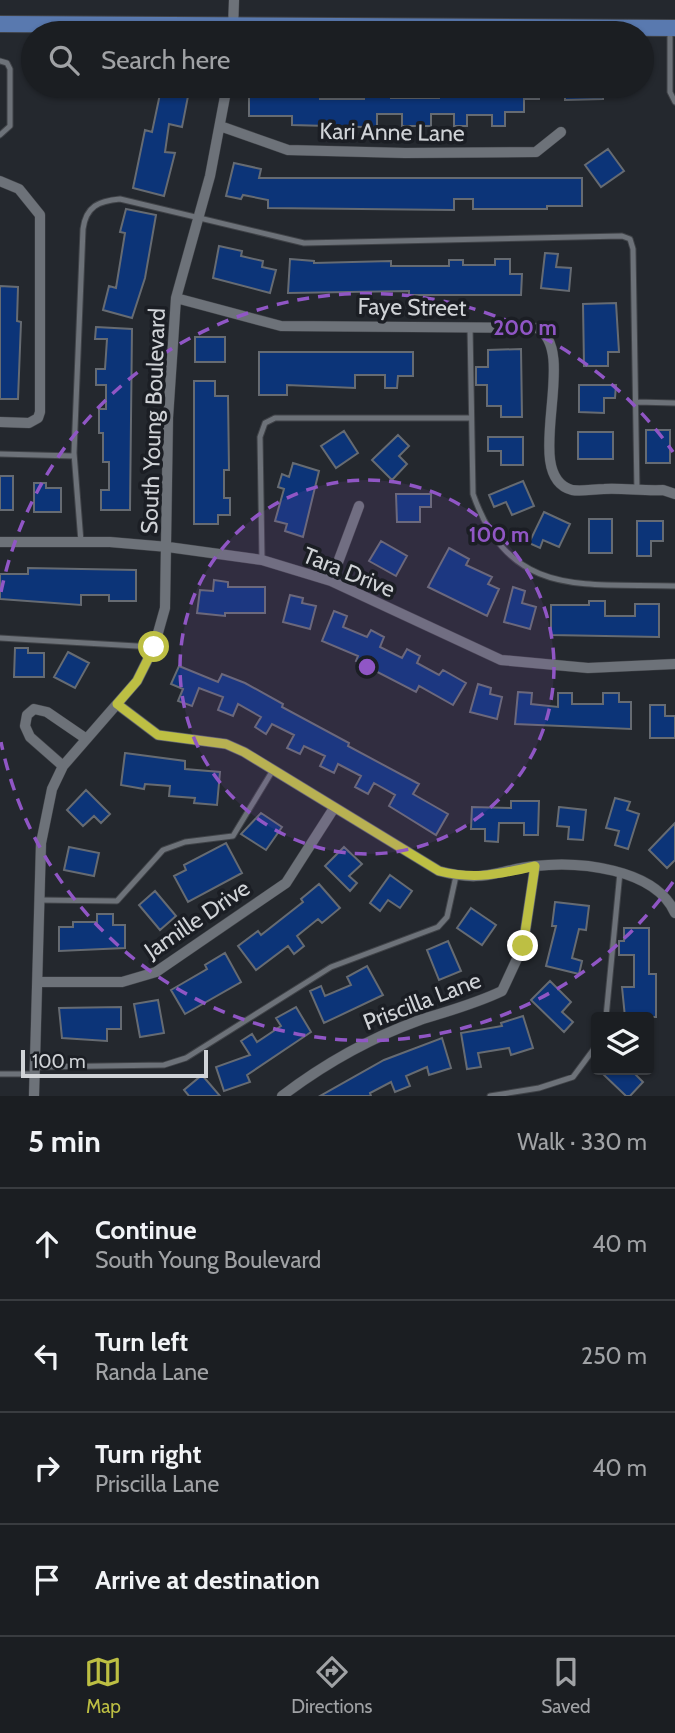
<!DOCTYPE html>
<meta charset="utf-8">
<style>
body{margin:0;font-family:Cabin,sans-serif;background:#24272a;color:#f1f3f6}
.controls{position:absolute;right:21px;bottom:21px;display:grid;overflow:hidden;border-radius:7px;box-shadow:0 2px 5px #0004}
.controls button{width:63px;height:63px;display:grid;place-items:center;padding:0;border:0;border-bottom:2px solid #393c40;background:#1b1e22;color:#f1f3f6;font:35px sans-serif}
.scale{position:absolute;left:21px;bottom:18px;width:187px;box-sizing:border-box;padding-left:7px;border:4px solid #d0d3d7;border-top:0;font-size:19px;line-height:24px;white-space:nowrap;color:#d0d3d7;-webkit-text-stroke:5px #1b1e24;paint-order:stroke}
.stop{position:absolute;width:21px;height:21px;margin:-16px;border:5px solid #bdbf43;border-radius:50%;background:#fff}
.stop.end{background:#bdbf43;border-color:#fff;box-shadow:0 2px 7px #0008}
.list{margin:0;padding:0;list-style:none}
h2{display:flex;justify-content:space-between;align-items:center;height:91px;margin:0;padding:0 28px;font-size:30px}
h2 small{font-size:23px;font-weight:400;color:#a0a2a5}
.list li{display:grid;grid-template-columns:46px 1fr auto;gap:21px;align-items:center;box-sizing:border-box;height:112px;padding:0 28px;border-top:2px solid #393c40}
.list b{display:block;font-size:26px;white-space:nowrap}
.list p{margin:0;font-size:23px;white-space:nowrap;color:#a0a2a5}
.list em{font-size:23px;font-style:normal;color:#a0a2a5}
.icon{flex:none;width:38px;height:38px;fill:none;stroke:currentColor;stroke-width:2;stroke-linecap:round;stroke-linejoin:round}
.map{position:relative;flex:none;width:675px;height:1096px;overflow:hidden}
.search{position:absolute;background:#1b1e22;box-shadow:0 2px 5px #0004;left:21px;right:21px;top:21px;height:77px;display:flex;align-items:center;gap:18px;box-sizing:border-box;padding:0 24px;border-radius:38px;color:#a0a2a5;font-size:26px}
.sheet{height:539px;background:#1b1e22}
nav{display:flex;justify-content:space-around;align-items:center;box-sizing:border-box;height:98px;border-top:2px solid #393c40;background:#1b1e22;font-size:19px;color:#a0a2a5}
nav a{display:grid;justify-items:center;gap:4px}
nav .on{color:#bdbf43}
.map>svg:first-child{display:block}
</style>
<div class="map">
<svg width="675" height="1096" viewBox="0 0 675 1096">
<rect width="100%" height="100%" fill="#24282e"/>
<path fill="#0c3478" stroke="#666b72" stroke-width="2" d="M165,86H190L182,127L169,124L165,152L175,153L164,196L133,188L145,130L152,132L160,94L165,95Z
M512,86H539V99H524V112H505V126H492V115H467V126H454V114H431V126H402V114H377V127H364L292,125V116H249V90H277V96H320V99H364V94H391V98H439V93H475V89H512Z
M565,86H603V99L565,100Z
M608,149L624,171L601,187L585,165Z
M234,163L261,169L259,178H582V206H547V209H473V199H454V210L268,208V200L243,195L241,199L226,196Z
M126,209L156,215L145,278L132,318L103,310L109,286L116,288L125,233L120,232Z
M219,246L242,251L241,256L263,261L262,267L276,270L270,293L213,278Z
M545,253L558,254L556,267L571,268L569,291L541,288Z
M290,259L314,261V263L391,261V266H449V260H463V265H495V259H510V274H522L521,295H409V291L288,293Z
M0,286L18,287L17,321L21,322L18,399H0Z
M616,303L619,352H608V366H584L583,304Z
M96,327L132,329L130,510H101V490H109V462H103V433H99V409H106V385H96V369H105L107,339H95Z
M195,337H225V362H195Z
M521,349L522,417H501V406H487V385H476V367H488V350Z
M259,352H413V376H398L397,388H385V375H355V388L287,385V395H259Z
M194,381H215V396H228L229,470H224V498H230V515H218V524H194Z
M579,385H616L615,398H604V413L579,412Z
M646,430H670V463H646Z
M344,431L358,453L336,468L321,446Z
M578,432H613V459H578Z
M398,435L409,446L399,456L407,464L392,480L372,460Z
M488,437H523V465H501V451H488Z
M293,463L319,471L303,537L285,531L287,524L275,521L284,489L278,487L282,474L289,477Z
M0,476H13V510H0Z
M523,481L534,506L512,515L506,502L494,507L489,495Z
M34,483H46V488H61V512H34Z
M396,494H431V507H420V522H397Z
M544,512L570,524L559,547L543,540L540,548L529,543Z
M589,519H612V553H589Z
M637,521H663V541H651V556H637Z
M381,541L407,556L396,576L369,561Z
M449,548L469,559L466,565L492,577L488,584L499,589L487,616L428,587Z
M28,568L136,570V601H109V595H81V605L0,599V574H28Z
M214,580L228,582V587H265V613H225V616L197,613L200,590L213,591Z
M513,587L525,591L522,603L536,607L530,629L504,622Z
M290,595L303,598L302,603L316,606L310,629L283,622Z
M589,601H605V616H635V604H659V637L551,635V605H589Z
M334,611L347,616L343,627L367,637L371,630L384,637L380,647L402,658L407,649L420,656L417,663L439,675L443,670L466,683L453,705L419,686L416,692L356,661L358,656L322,641Z
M15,648H28V653H44V677H14Z
M68,652L89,663L75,688L54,677Z
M179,666L218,682L222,674L245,683L283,704L282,707L349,743L348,746L419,784L413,794L448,814L436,835L389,806L395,795L374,783L368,794L355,787L361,776L338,764L334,773L320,766L325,756L304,746L300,754L287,748L294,735L272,724L266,734L255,727L261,717L238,704L233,716L218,710L223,697L199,688L192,706L178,701L183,689L171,684Z
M478,684L491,688L490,694L502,697L497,719L470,712Z
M518,692L532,693L531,704L558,707V693H572V704H603V693H619V702H631V729L515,724Z
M650,705H665V716H675V738H650Z
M125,753L185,761V769L220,772L217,805L194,803L195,798L169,796L170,786L145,784L144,789L121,785Z
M86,790L110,814L101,823L94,816L83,826L67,810Z
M615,798L630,802L627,810L639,814L628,849L615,845L619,831L606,828Z
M511,801H539L538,835H524V823H499L498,842L485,841V829H471L472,807L511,808Z
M559,807L586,810L583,840L568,839L569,827L557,826Z
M261,813L282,827L266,850L241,834Z
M675,823V860L667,868L649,850Z
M226,843L242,873L188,902L174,876L186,870L184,865Z
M69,847L99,853L94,876L64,870Z
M344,847L362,864L349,876L357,883L350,891L325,866Z
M390,875L412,891L400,908L388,900L380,911L370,903Z
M319,884L340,908L322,923L318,919L297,936L304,946L294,954L288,946L256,970L238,946L258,931L261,935L303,902L301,899Z
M155,891L176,916L160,930L139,905Z
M555,902L589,906L586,930L579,929L572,958L582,961L579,974L546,966L556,926H552Z
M471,908L496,925L482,945L457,928Z
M97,914H113V925H125V948L59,951V927H73V922H97Z
M624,928H649V974H656V1017H625L622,987H634V955H619V941H624Z
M448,941L461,971L439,980L427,950Z
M225,953L241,982L185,1014L171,990L207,969L205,965Z
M367,966L383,995L324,1023L310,991L321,986L325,996L351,985L347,977Z
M550,981L571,1002L562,1012L573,1022L564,1032L531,1000Z
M158,1000L164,1033L140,1037L134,1004Z
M121,1007V1029H107V1041L62,1038L59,1008Z
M296,1007L311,1032L247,1075L250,1082L224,1091L216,1067L250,1055L241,1041L252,1034L257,1042L281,1026L276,1018Z
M523,1016L533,1048L511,1055L509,1048L478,1053L481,1067L467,1069L461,1033L502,1026L501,1023Z
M442,1038L451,1068L429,1075L427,1067L406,1076L410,1086L395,1092L391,1082L370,1093L371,1096H320L384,1060Z
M609,1070H631L643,1082L630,1096H626L604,1075Z
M202,1075L220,1096H189L184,1090Z"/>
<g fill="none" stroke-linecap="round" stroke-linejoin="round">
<g stroke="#404348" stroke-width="7">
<path id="service" d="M670,31V92L675,102
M0,61L7,63L10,69V126L0,135
M470,327L473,494C510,599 582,583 675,586
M637,402L675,403
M0,454L74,456
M81,542L74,453L83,229C86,206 99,201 120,199L304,243L622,236L630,239L633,249L637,491
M262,560L260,437L265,423L275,418H470
M0,638L154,647
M38,900L117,901L163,850L185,842L233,836L273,770
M606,1017L620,872
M37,1067L164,1065L186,1058L331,967L438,927L447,917L456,876
M0,1074H34
M490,1096L539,1088L573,1077L596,1046"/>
</g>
<g stroke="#404348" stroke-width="11">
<path id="minor" d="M233,29L234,0
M220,126L288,150L405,153L536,152L561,132
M0,181L19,189L40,215V412L38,418L29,423L0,422
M176,298L281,326L537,328C581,351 519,476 572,490C581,492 594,489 604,489C624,488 643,491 663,490L675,494
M0,542H110L168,547L262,560L331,581L501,660L588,668L675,664
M331,581L359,506
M117,704L158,735L226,744L244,752L439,871C485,883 493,871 535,866C578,861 655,868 675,913
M63,766L30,737L25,726L27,715L34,709L47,712L85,738
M38,982H122L156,972L286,883L334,808
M34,1096L41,843L52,789L63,766L137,681L154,647L165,608L168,418L176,298L210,176L227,86
M282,1096C324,1064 370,1038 420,1020C448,1011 475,1004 502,991L523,946L535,866"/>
</g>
<g stroke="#404348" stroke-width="18">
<path id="primary" d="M0,24L675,28"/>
</g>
<use href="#service" stroke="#6d7279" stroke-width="5"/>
<use href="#minor" stroke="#6d7279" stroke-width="10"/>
<use href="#primary" stroke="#5979af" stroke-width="16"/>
</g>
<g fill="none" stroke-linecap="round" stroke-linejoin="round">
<path stroke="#bdbf43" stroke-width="9" d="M154,647L137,681L117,704L158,735L226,744L244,752L439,871C474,880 501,874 535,866L523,946"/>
</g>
<circle cx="367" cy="667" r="187" fill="#9056c5" fill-opacity=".12"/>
<g fill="none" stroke="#9056c5" stroke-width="3.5" stroke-dasharray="12 9">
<circle cx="367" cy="667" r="187"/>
<path d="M673 882A374 374 0 0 1 1 742M1 592A374 374 0 0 1 673 452"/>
</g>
<g text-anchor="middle" stroke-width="7" stroke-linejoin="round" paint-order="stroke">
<g font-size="23" fill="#d0d3d7" stroke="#1b1e24">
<text transform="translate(392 132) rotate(1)" y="8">Kari Anne Lane</text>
<text transform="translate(412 307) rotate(1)" y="8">Faye Street</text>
<text transform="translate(153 421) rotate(-88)" y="8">South Young Boulevard</text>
<text transform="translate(349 572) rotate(22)" y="8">Tara Drive</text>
<text transform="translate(197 919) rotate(-34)" y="8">Jamille Drive</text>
<text transform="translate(422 1001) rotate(-21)" y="8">Priscilla Lane</text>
</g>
</g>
<circle cx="367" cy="667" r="10" fill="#9056c5" stroke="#1b1e24" stroke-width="3.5"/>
<g font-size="21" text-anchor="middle" font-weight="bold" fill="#9056c5" stroke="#1b1e24" stroke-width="7" stroke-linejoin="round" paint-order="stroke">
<text x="525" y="335">200 m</text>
<text x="499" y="542">100 m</text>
</g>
</svg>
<div class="controls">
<button><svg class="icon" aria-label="layers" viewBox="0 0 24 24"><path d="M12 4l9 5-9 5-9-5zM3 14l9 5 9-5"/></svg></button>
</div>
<div class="scale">100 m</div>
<div class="stop" style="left:154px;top:647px"></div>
<div class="stop end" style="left:523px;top:946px"></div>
<div class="search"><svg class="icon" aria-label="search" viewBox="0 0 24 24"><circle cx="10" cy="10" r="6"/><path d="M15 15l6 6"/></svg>Search here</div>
</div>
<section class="sheet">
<h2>5 min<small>Walk · 330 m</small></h2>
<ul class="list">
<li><svg class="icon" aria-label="ahead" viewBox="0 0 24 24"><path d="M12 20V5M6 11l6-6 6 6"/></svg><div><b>Continue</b><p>South Young Boulevard</p></div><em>40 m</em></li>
<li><svg class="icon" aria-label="left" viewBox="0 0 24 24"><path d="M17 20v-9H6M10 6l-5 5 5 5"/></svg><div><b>Turn left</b><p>Randa Lane</p></div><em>250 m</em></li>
<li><svg class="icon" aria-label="right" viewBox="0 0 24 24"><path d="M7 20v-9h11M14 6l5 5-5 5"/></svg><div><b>Turn right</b><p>Priscilla Lane</p></div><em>40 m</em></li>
<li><svg class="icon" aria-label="arrive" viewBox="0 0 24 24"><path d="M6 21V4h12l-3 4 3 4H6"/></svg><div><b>Arrive at destination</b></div></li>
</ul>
</section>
<nav>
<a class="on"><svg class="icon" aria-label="map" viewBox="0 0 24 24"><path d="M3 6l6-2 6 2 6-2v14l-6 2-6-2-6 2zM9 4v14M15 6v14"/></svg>Map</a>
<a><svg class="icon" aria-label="directions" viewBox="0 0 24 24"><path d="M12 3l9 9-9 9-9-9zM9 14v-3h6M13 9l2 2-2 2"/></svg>Directions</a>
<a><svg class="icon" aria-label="saved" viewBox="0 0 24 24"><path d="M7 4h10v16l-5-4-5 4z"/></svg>Saved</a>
</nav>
